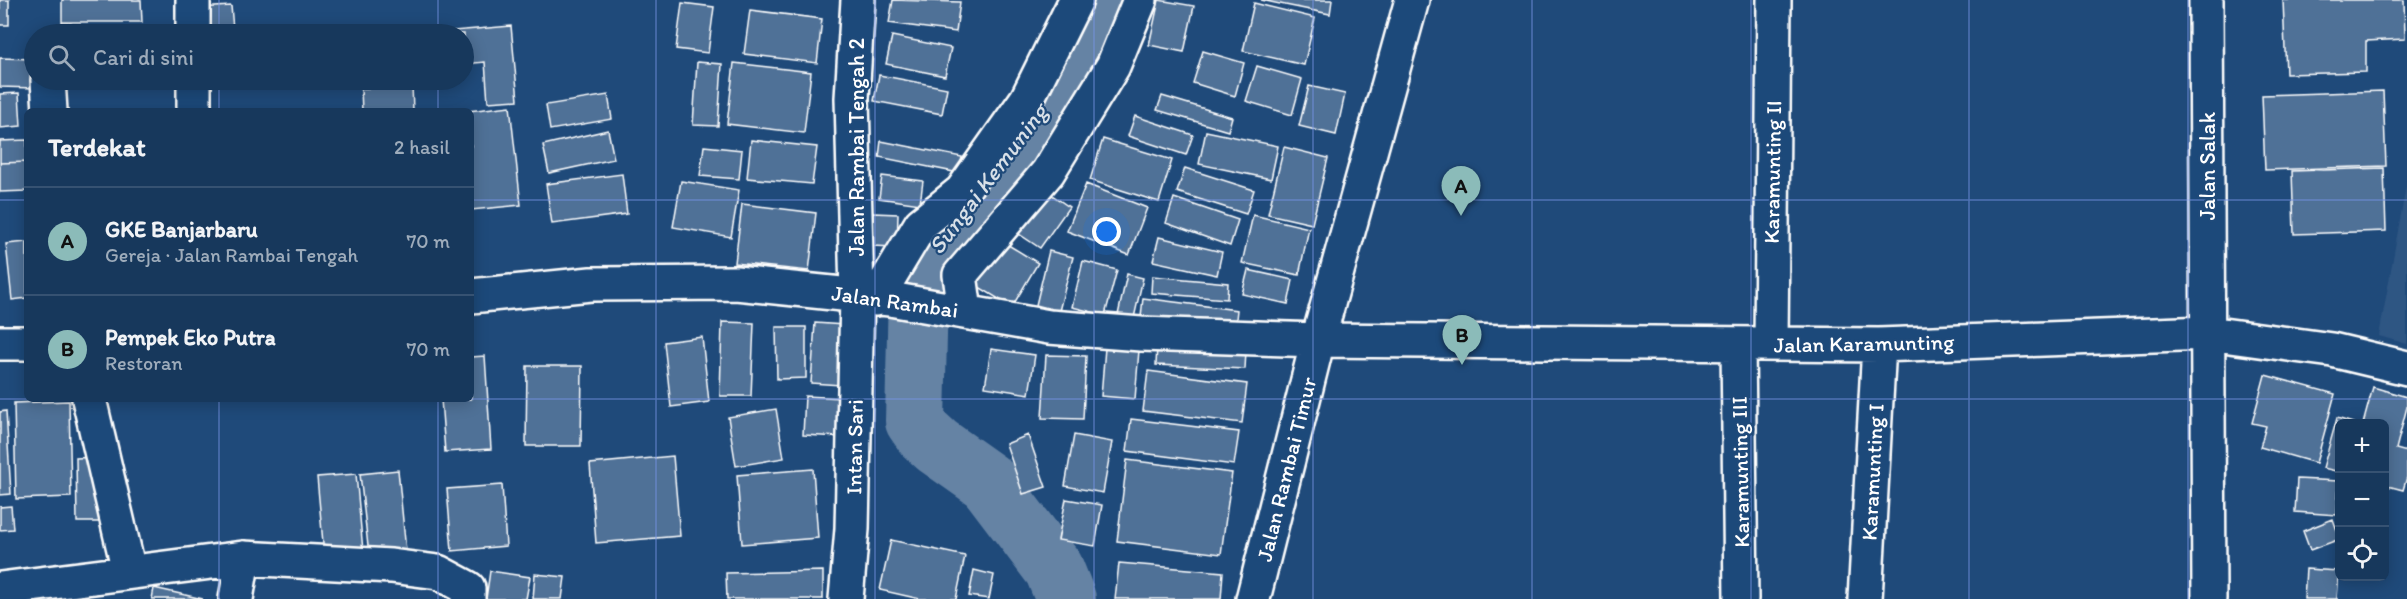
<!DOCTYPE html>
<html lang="id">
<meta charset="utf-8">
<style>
body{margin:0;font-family:Itim,sans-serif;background:#203f62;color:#f1f3f6}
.controls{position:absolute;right:18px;bottom:18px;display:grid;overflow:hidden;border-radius:9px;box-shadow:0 3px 15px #0003}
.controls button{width:54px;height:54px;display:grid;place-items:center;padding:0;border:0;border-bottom:2px solid #365272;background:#17385c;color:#f1f3f6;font:30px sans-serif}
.you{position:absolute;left:1107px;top:232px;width:21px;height:21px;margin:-15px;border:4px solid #fff;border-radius:50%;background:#1a73e8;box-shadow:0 0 0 9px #1a73e833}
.badge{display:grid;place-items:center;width:39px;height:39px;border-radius:50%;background:#8bbbb9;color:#111;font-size:20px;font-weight:700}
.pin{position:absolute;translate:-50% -50px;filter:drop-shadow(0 2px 3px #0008)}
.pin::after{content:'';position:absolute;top:32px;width:21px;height:18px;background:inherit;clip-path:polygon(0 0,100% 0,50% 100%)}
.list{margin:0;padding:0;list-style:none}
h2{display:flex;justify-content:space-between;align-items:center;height:78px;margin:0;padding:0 24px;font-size:26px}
h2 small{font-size:20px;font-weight:400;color:#9eacbb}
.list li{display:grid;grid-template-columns:39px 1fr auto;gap:18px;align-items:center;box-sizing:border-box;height:108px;padding:0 24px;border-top:2px solid #365272}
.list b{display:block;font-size:22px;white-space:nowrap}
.list p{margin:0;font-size:20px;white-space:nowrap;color:#9eacbb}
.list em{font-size:20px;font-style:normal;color:#9eacbb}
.icon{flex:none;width:33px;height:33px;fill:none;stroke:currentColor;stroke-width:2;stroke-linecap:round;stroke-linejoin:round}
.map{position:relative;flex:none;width:2407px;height:599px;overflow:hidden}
.search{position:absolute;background:#17385c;box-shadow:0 3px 15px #0003;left:24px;top:24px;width:450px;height:66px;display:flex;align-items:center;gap:15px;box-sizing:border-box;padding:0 21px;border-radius:33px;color:#9eacbb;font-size:22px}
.panel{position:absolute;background:#17385c;box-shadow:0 3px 15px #0003;left:24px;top:108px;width:450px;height:294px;border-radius:9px}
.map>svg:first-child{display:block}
</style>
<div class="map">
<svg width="2407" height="599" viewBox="0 0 2407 599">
<rect width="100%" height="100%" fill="#1f4a7a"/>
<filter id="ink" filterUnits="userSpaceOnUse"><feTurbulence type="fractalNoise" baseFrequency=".0167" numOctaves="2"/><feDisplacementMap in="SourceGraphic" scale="12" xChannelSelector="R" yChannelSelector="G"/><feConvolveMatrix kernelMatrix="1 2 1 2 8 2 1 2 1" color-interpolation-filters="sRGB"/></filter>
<g filter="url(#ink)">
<path fill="#2e5683" d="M2407,181V344L2379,336Z"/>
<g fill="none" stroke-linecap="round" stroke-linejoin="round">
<path stroke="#6583a4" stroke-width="60" d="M1066,599L1054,569L988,482L937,446L924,434L915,421L918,292L928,260L956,217L978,200L1039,115L1103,0"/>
</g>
<path fill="#507197" stroke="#fff" stroke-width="1.5" d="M0,0H9V25H0Z
M62,0H141L142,22H62Z
M893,0L960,2L956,32L889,23Z
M1159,0L1194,6L1184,52L1149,45Z
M1261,0H1332L1330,14Z
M2283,0H2404L2405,39L2366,41V72L2286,74Z
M682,3L714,7L708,53L676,49Z
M1254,3L1315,18L1304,65L1243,51Z
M231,6L233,29L200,31L199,8Z
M750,10L822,19L817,63L744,54Z
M511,26L518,100L488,102L485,62L464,64V34H418Z
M892,36L951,48L945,76L886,64Z
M1203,51L1244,63L1235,96L1193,83Z
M0,58L34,59V88L0,87Z
M697,62L722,64L718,126L693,125Z
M734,63L811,72L804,133L727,124Z
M1257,66L1302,79L1292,115L1246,101Z
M879,75L947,88L942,114L874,101Z
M79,80H116V86L79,85Z
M412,85L413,111H362L361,89Z
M1309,86L1345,94L1336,135L1299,126Z
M2383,91L2386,166L2265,170L2262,95Z
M19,93L21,126L0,128V94Z
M608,95L612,119L550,130L546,105Z
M1162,96L1232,117L1228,131L1157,110Z
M510,106L521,205L471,210V111H468Z
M1135,116L1193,135L1186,155L1128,136Z
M608,130L614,159L549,173L543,145Z
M1206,131L1278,146L1271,179L1199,164Z
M1103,139L1172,160L1159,202L1090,180Z
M27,140V162L0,163V141Z
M751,140L817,147L812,184L747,178Z
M881,141L962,157L959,173L879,157Z
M704,146L742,150L739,179L700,176Z
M1284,147L1328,158L1312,224L1268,214Z
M27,162V191L0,192V163Z
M1185,168L1254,190L1246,214L1177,192Z
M2384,168L2386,231L2294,234L2292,171Z
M622,174L627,214L552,224L546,184Z
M882,176L923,181L920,204L879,198Z
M681,181L739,190L731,237L673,227Z
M1086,184L1147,208L1129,255L1067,231Z
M1042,188L1069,207L1040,248L1013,230Z
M1174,198L1238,220L1230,246L1166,223Z
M742,204L816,213L809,271L735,263Z
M873,213L898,214L897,247L871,246Z
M1253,215L1309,228L1299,275L1242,263Z
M1159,237L1222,252L1217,275L1153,261Z
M1000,240L1038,263L1012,307L974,284Z
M27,242V298L12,300L6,244Z
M1049,251L1073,257L1059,311L1036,305Z
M1083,261L1117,270L1105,315L1072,307Z
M1248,270L1293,280L1288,304L1242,294Z
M1127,274L1143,278L1134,318L1118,315Z
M1152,276L1228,283L1227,299L1151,293Z
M1143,298L1237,310L1235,328L1141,317Z
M722,322L754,323L751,396H720Z
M815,323L844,325L841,385L811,383Z
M776,327H806V378L777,379Z
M702,337L709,402L671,407L664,342Z
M1157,346L1246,351L1245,369L1156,365Z
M1105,348L1139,350L1135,399L1101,396Z
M991,349L1035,355L1029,394L985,387Z
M1046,355L1086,356L1083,419L1042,418Z
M485,356L491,449L445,452L441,399H471V357Z
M527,366H582L581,446H526Z
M1148,371L1247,384L1242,423L1143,411Z
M2265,375L2335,394L2316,463L2260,447L2266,426L2252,423Z
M2373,387L2407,397V407L2396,449L2407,452V477L2403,490L2384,485V424H2363Z
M805,396L843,398L841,437L803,435Z
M69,401L71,497L16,499L14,403Z
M776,409L784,458L736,466L728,417Z
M6,411L11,494L0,495V412Z
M2337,418L2356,424H2340V472L2323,468Z
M1131,419L1239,432L1234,465L1127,451Z
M1028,435L1046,487L1023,494L1006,444Z
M1074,435L1112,442L1103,493L1065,486Z
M673,456L680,536L596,543L590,464Z
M98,457L99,522H77L76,458Z
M1127,460L1232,473L1221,554L1117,541Z
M813,469L818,538L742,544L737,475Z
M398,470L406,551L369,555L360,474Z
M356,474L363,551L324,554L317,477Z
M2297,479L2339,481L2337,515L2295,512Z
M502,485L506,546L452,551L447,489Z
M1066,499L1102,505L1095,546L1058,540Z
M11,506L13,529L0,530V507Z
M2333,519L2340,539L2310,550L2303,531Z
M891,540L965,556L956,599H920L880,590Z
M1119,563L1223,572L1221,599H1115Z
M2306,569L2339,571L2337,599H2304Z
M974,570L994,575L989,599L969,596Z
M490,571L530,577L526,599H486Z
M823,571V599H727L726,573Z
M535,574L565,577L562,599H533Z
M154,588L203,599H152Z"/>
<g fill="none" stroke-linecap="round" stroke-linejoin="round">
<g stroke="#fff" stroke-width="38">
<path id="minor" d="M193,0V34
M2206,0L2209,599
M48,80L50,111
M194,80V111
M471,296L591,284L736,283L890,299L1049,327L1141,334L1318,340L1879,345L2208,333L2332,350L2407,368
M876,299L921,224L962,191L1027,99L1076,0
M965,311L960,275L1048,172L1113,66L1140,0
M0,343H27
M1771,344L1774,0
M1738,345L1741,599
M89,399L129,571
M0,589L243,558L391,566L438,572L468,588V599
M236,599L243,558
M846,599L852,529L857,295L852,98L858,0
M1253,599L1318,340L1412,0
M1865,599L1879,345"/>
</g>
<use href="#minor" stroke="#1f4a7a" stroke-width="33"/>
</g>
</g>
<path fill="none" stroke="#7795e8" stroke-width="1.5" stroke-opacity="0.55" d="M219,0V34M438,0V34M656,0V599M875,0V599M1094,0V599M1313,0V599M1532,0V599M1751,0V599M1969,0V599M2188,0V599M219,80V111M438,80V111M0,200H27M471,200H2407M0,399H2407M219,399V599M438,399V599"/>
<g text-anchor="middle" stroke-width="4.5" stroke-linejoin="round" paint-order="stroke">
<g font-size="22" fill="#fff" stroke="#1f4a7a">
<text transform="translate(856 147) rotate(-90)" y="8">Jalan Rambai Tengah 2</text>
<text transform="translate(2207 166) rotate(-90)" y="8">Jalan Salak</text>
<text transform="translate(1772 172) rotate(-89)" y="8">Karamunting II</text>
<text transform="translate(895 301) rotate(8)" y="8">Jalan Rambai</text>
<text transform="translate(1864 343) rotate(-1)" y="8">Jalan Karamunting</text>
<text transform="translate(854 447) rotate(-89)" y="8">Intan Sari</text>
<text transform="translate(1286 469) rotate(-76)" y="8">Jalan Rambai Timur</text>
<text transform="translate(1740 472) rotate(-91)" y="8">Karamunting III</text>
<text transform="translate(1872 472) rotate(-87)" y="8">Karamunting I</text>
</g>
<g font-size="24" font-style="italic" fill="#d8e0e8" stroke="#1f4a7a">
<text transform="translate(988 179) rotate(-53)" y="8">Sungai Kemuning</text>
</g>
</g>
</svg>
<div class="controls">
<button>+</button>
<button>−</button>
<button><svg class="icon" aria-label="locate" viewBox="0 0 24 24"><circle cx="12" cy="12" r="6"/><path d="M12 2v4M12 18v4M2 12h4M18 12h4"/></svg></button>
</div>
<div class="you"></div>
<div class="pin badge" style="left:1461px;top:216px">A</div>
<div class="pin badge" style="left:1462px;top:365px">B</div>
<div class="search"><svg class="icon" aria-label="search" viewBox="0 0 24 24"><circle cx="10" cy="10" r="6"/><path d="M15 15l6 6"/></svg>Cari di sini</div>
<section class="panel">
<h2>Terdekat<small>2 hasil</small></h2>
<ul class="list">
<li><span class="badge">A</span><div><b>GKE Banjarbaru</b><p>Gereja · Jalan Rambai Tengah</p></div><em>70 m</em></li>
<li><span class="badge">B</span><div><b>Pempek Eko Putra</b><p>Restoran</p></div><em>70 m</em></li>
</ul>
</section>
</div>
